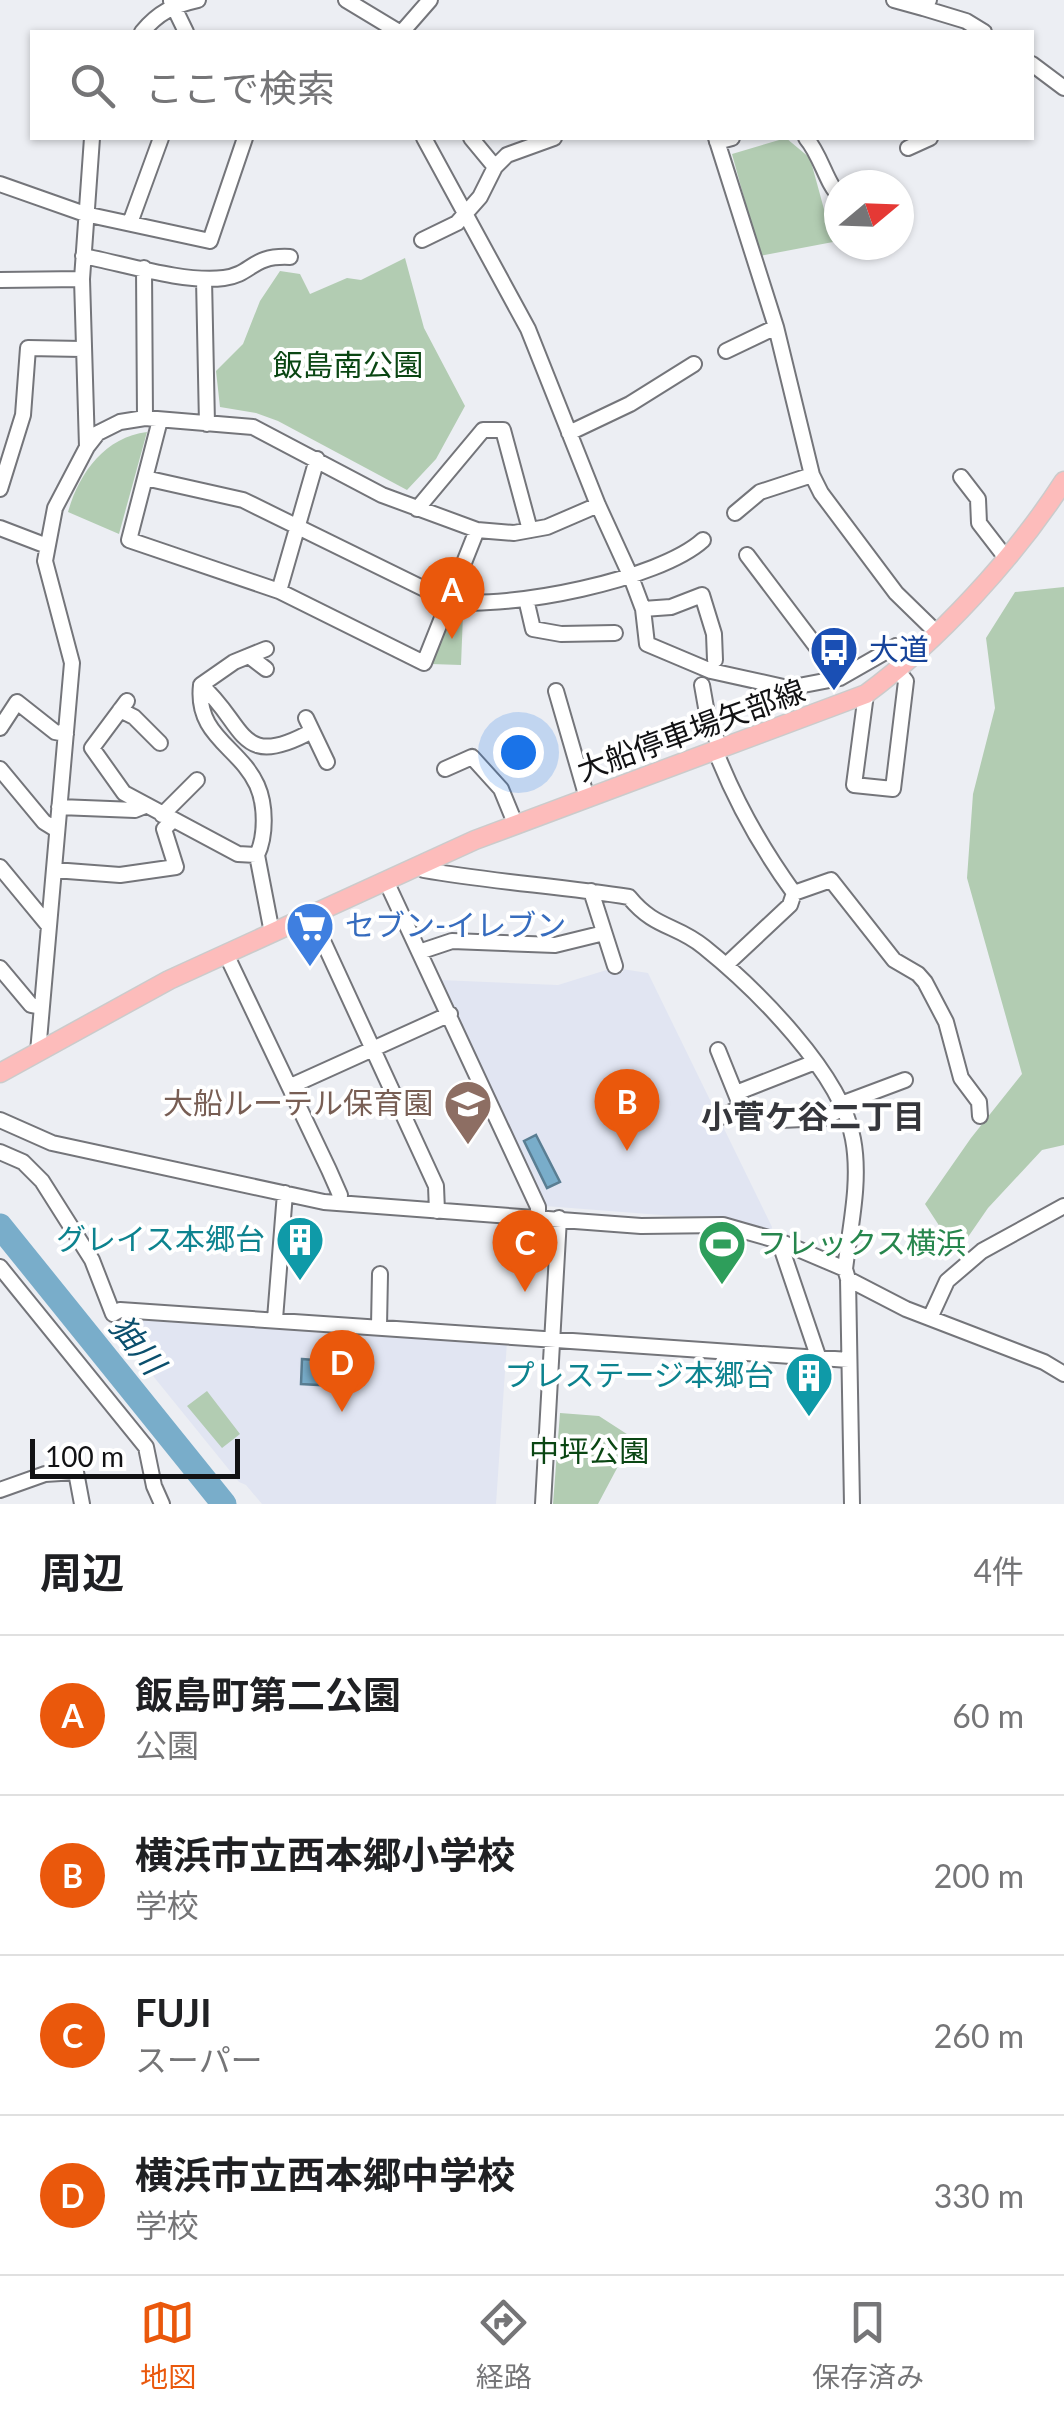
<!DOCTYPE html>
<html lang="ja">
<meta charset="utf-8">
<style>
body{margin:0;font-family:Lato,"Noto Sans JP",sans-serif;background:#f6f6f6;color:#202124}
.compass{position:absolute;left:824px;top:170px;width:90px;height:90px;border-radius:50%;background:#fff;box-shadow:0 2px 8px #0004;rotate:71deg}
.scale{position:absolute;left:30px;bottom:25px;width:210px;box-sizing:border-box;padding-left:10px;border:5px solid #121214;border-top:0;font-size:28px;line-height:35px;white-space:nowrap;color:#121214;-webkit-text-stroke:8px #fff;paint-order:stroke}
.you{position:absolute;left:518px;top:752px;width:35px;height:35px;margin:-25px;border:8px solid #fff;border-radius:50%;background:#1a73e8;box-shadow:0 0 0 15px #1a73e833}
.badge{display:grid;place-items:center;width:65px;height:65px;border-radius:50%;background:#ea580c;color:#fff;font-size:32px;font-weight:700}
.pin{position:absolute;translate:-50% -82px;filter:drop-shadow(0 2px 5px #0008)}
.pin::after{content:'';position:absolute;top:52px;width:35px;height:30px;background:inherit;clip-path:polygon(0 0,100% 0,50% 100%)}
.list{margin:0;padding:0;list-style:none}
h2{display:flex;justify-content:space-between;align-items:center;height:130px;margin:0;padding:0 40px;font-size:42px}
h2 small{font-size:32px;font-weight:400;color:#757577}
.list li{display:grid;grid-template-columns:65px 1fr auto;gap:30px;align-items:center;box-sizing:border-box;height:160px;padding:0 40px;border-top:2px solid #e0e0e0}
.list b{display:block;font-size:38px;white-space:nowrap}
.list p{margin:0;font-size:32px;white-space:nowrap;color:#757577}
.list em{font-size:32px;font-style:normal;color:#757577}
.icon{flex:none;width:55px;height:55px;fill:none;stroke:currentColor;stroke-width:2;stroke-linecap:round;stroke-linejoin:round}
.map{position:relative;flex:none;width:1064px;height:1504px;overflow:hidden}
.search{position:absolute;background:#fff;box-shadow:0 2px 8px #0004;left:30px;right:30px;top:30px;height:110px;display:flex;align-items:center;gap:25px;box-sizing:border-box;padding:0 35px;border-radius:0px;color:#757577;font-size:38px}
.sheet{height:770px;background:#fff}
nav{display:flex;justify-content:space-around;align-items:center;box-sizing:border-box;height:140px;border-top:2px solid #e0e0e0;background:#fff;font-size:28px;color:#757577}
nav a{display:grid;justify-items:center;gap:5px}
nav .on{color:#ea580c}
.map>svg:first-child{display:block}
</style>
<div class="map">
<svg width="1064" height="1504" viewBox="0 0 1064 1504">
<rect width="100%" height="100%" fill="#eceef3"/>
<path fill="#e1e5f2" d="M613,968L615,973L623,972L622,969L648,973L772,1227L771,1231L725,1220L545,1206L440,980L558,985Z
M124,1317L507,1342L496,1504H262L246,1485L239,1482L115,1329Z"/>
<path fill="#b2ccb2" d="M786,138L810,158L833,242L760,256L732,154Z
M405,258L424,328L465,406L436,459L407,490L278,421L256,413L220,407L216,371L243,344L260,301L280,271L300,274L310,294L347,278L361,280Z
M147,432L119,534L68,512C79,473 105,437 147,432Z
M1064,587V1145L1042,1150L988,1208L957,1253L925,1204L971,1138L1022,1074L967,878L973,794L995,708L986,638L1015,592Z
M452,614H463L461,665L431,664Z
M207,1391L240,1434L222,1448L187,1406Z
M560,1413L599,1416L633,1438L598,1504H553Z"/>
<path fill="#79adca" stroke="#5a7e93" stroke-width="2.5" d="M536,1135L560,1182L547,1188L524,1141Z
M302,1359L354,1363L353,1387L301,1384Z"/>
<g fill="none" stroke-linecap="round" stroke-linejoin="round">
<path stroke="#79adca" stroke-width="25" d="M0,1226L224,1504"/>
<g stroke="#74757a" stroke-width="18">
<path id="minor" d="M346,0L399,32
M894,0L923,8
M929,0L923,8L966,21L984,32
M171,1L186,32
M142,32C159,12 172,6 198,0
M402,32L430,0
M1032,64L1064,88
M424,138L528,329L598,505L631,577L643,609L647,644L711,671L788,688L840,678L896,646L909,660
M471,138L495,167
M716,138L776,327L812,475L821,493L896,593L937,633
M806,138C821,155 827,185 839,195
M717,142L732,138
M908,148L930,138
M0,184L85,214L210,241L245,138
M899,209L901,208
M130,223L161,138
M422,240L457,223L480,197L495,167L507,155L554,138
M83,256C125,264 183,283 224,278C253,274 251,255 290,257
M144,268L145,418
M204,279L207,424
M0,280L82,279
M726,351L776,327
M160,420L129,540L279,591L424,663L477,530
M569,433L630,404L694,364
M87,447L82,279L92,138
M961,477L978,499L979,523L1006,558
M145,478L243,500L449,601C508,610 659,580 703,540
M0,489L23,415L28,348L82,349
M417,509L483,430H503L530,530
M735,513L760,492L812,475
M0,528L47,546
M747,555L840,678
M279,591L317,459
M526,599L533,629L561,634L615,633
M643,609L671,607L702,595L714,634L715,660
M266,649L234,662L201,685C195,736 240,747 257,785C266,805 266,836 257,855L272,933
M249,656L266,669
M201,685C246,724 238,772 312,731
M702,685L708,719L721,750
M556,691L587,798
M866,694L854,785L893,789L906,681L898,671
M127,701L92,748L124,793L238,854L257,855
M120,710L134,717L160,743
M306,718L327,762
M0,728L17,702L55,732L66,734
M716,752C736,803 762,849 794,893L790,905L726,965
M0,769L44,822L57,830
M445,769L472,757L501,789L515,823
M59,807L135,810L145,806
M162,815L197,780
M419,866L424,870C492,882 561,886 629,897C655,929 676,924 704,947C755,988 842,1074 853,1139C861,1181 850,1227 845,1269L848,1279L852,1504
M0,867L48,925
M54,870L120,875L176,867L164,829L172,821
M386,881L538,1207V1217
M591,891L615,966
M794,893L831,880L894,960L918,974L925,982L946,1022L961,1078L979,1102L980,1116
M311,915L436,1186L437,1211
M419,952L452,941L555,945L604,933
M226,954L329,1170L340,1195L339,1203
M0,968L31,1005L41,1007
M718,1050L741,1107L719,1118
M38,1052L72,663L45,561L55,508L87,447L98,433L120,422L145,418L253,427L382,495L477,530L514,533L547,527L598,505
M291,1086L450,1014
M736,1093L815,1062
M841,1104L905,1080
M0,1120L52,1143L324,1202L641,1226L723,1225L779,1241L845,1269
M781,1120L825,1118L843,1108
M0,1152L23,1162L42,1181L92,1260L113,1314L120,1310L849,1360
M779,1241L818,1356
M0,1267L146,1447L154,1486L162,1504
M848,1279L906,1309L1044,1362L1064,1374
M930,1318L947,1281L982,1251L1064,1206
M275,1319L285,1193
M379,1326L380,1274
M0,1490L45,1474L76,1472L82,1504
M543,1504L559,1218"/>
</g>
<g stroke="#cbcbcb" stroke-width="21">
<path id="major" d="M0,1073L169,980L475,840L866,694C938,641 1015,557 1064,481"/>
</g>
<use href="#minor" stroke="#fff" stroke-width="14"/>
<use href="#major" stroke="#fdbcbb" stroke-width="18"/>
</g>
<defs>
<g id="bus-pin" transform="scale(2.5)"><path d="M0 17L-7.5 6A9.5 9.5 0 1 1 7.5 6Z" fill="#1a4fb4" stroke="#fff"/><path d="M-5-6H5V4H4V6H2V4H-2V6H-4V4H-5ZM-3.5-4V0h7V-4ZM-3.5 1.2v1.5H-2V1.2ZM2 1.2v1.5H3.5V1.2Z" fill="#fff"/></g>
<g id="supermarket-pin" transform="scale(2.5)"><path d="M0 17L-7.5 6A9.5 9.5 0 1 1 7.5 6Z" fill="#3f7fe0" stroke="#fff"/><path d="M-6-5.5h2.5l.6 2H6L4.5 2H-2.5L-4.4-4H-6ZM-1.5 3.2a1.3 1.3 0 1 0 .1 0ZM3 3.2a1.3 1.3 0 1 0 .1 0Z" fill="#fff"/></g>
<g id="school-pin" transform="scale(2.5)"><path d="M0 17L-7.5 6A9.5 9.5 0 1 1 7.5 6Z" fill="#8d6e63" stroke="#fff"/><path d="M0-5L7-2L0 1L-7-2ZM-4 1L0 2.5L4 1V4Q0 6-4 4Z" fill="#fff"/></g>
<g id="building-pin" transform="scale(2.5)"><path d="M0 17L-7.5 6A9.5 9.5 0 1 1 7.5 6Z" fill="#0f9aa8" stroke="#fff"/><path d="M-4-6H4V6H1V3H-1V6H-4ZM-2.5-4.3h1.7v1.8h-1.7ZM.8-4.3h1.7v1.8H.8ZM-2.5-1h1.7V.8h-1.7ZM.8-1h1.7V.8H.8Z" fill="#fff"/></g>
<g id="stadium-pin" transform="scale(2.5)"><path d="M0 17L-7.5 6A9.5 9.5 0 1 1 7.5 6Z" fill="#2e9e5b" stroke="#fff"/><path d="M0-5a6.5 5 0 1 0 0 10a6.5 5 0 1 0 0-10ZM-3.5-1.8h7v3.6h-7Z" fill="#fff"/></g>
</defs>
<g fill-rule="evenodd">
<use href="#bus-pin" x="834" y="650"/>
<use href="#supermarket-pin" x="310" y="926"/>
<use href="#school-pin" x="468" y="1104"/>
<use href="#building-pin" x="300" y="1240"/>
<use href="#stadium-pin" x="722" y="1244"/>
<use href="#building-pin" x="809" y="1376"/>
</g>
<g text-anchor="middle" stroke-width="8" stroke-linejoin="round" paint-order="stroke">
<g font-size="30" fill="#0a4613" stroke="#fff">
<text x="348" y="376">飯島南公園</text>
<text x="589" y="1462">中坪公園</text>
</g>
<g font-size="30" fill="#164399" stroke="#fff" text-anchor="start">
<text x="869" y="660">大道</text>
</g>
<g font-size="30" fill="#121214" stroke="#fff">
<text transform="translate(691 731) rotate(-20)" y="10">大船停車場矢部線</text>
</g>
<g font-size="30" fill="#366cbe" stroke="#fff" text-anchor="start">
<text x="345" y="936">セブン-イレブン</text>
</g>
<g font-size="30" fill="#785e54" stroke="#fff" text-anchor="end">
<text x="433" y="1114">大船ルーテル保育園</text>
</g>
<g font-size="30" fill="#0d838f" stroke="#fff" text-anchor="end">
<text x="265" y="1250">グレイス本郷台</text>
<text x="774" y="1386">プレステージ本郷台</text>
</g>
<g font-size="30" fill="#27864d" stroke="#fff" text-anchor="start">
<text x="757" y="1254">フレックス横浜</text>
</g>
<g font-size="32" font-weight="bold" fill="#36373c" stroke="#fff">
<text x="813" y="1128">小菅ケ谷二丁目</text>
</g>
<g font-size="32" font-style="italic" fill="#0b4f6d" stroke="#fff">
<text transform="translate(137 1345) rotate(51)" y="11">㹨川</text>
</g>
</g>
</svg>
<svg class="compass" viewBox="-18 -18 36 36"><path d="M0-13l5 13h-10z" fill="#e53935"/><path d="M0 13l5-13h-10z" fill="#757577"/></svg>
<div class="scale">100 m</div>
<div class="you"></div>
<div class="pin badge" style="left:452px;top:639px">A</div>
<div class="pin badge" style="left:627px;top:1151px">B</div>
<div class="pin badge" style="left:525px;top:1292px">C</div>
<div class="pin badge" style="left:342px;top:1412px">D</div>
<div class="search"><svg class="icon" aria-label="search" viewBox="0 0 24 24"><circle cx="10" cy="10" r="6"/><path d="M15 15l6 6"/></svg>ここで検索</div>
</div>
<section class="sheet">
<h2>周辺<small>4件</small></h2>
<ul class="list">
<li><span class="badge">A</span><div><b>飯島町第二公園</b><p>公園</p></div><em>60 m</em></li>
<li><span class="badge">B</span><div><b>横浜市立西本郷小学校</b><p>学校</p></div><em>200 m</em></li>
<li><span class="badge">C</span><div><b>FUJI</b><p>スーパー</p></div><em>260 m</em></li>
<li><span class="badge">D</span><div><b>横浜市立西本郷中学校</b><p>学校</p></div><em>330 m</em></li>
</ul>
</section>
<nav>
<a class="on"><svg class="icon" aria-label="map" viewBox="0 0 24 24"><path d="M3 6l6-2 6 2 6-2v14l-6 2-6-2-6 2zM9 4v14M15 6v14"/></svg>地図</a>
<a><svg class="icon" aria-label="directions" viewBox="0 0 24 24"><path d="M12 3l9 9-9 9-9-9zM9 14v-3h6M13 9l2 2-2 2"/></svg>経路</a>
<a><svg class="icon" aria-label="saved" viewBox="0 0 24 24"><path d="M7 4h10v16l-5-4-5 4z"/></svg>保存済み</a>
</nav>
